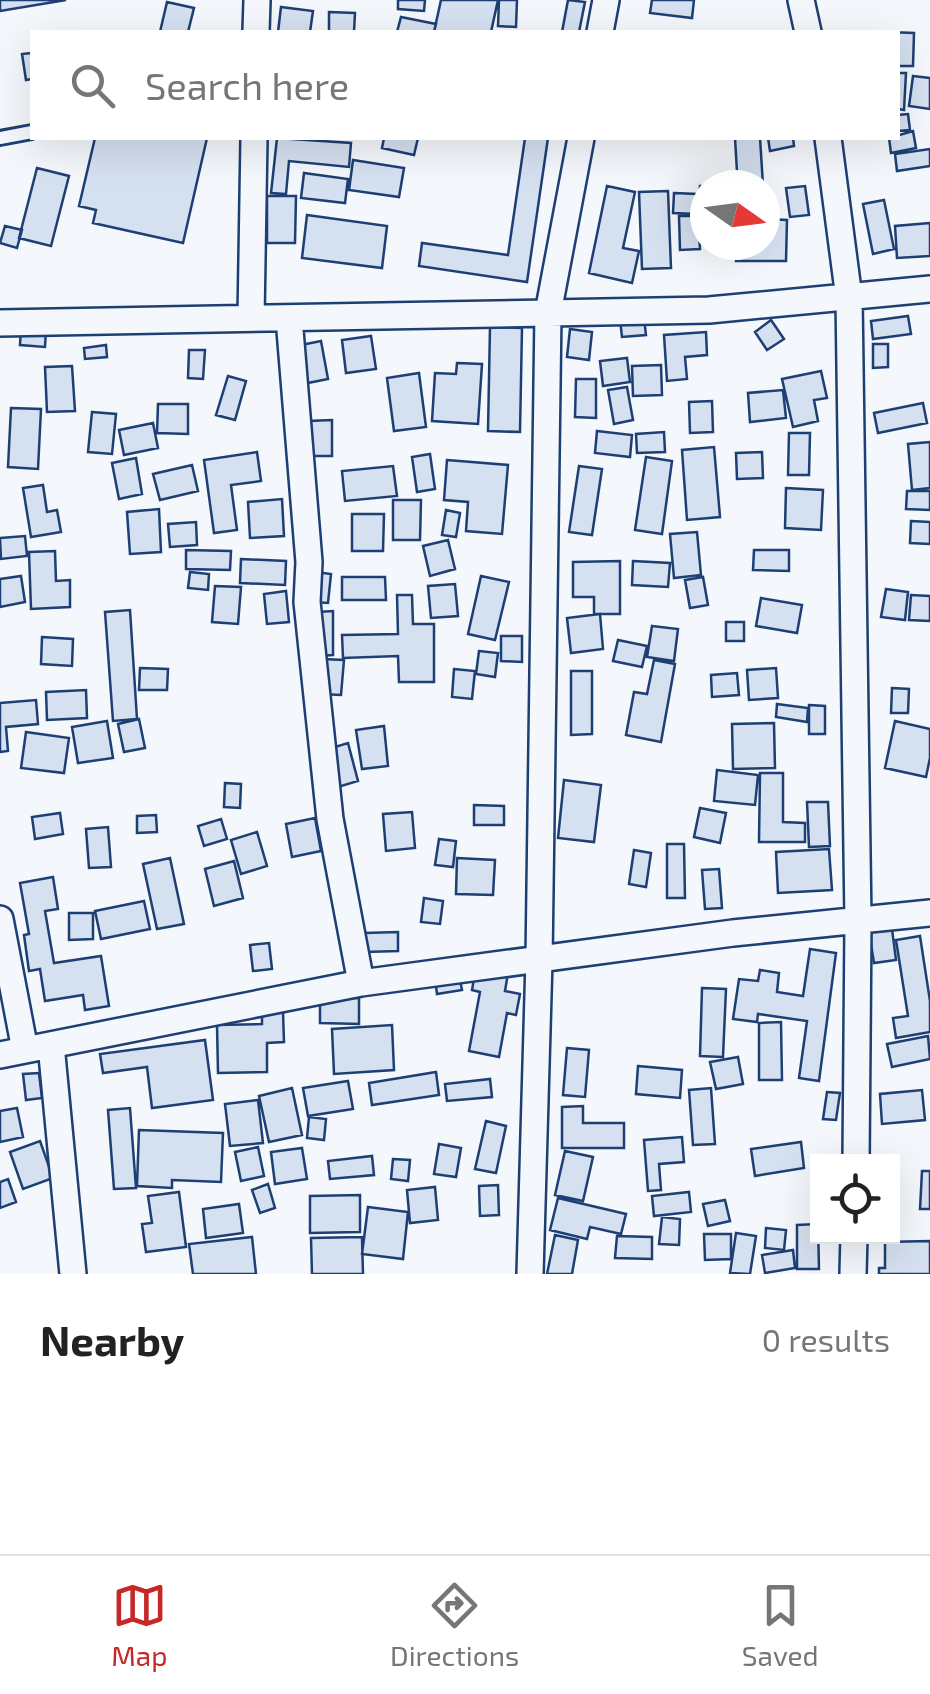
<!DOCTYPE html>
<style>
body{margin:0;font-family:"Exo 2",sans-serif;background:#f2f2f2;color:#222}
.controls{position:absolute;right:30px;bottom:30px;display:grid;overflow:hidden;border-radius:0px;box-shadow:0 10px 40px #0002}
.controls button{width:90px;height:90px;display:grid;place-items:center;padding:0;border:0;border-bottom:2px solid #e0e0e0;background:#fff;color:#222;font:50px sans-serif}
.compass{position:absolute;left:690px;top:170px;width:90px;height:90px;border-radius:50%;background:#fff;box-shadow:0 10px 40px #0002;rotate:104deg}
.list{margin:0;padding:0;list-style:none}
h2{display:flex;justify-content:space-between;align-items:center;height:130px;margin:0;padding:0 40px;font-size:42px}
h2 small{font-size:32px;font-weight:400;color:#767676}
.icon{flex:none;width:55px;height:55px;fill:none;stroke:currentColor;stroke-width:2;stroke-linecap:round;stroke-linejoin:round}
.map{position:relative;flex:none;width:930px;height:1274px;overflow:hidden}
.search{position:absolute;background:#fff;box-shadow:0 10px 40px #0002;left:30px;right:30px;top:30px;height:110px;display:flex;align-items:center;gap:25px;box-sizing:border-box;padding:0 35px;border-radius:0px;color:#767676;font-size:38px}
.sheet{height:280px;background:#fff}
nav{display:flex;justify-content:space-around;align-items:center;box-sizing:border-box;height:140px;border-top:2px solid #e0e0e0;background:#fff;font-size:28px;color:#767676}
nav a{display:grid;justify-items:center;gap:5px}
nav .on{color:#c62828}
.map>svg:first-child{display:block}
</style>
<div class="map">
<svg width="930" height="1274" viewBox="0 0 930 1274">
<rect width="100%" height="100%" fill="#f4f7fb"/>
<path fill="#d5e0f0" stroke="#1d3f73" stroke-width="2.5" d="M0,0H66L0,11Z
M398,0H425L424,11L398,9Z
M441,0H498L491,32H434Z
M499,0H517L516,27L498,26Z
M568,0L585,2L579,32H562Z
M652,0H694L692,18L650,13Z
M167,2L194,8L188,32H160Z
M281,7L313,11L310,32H278Z
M329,12L355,13L354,32H329Z
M401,17L436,24L434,32H397Z
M888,32L914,33L913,66H898V32Z
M32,53V79L26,80L22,54Z
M898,73H906L904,110L898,109Z
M913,76L930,78V109L909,106Z
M908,114L910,130L898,131V115Z
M913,131L916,148L891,153L889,138Z
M95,138H207L183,243L93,223L96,210L79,206Z
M277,138L351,143L349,167L289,161L286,194L271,193Z
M384,138H418L414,155L382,148Z
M525,138H548L527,282L419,266L422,243L508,255Z
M735,138H760L763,185H725L724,173L737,172Z
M768,138H793L794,146L770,151Z
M930,149V166L897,171L895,154Z
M353,160L404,168L399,197L349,190Z
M37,168L69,176L51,246L19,238Z
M304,173L348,179L345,203L301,198Z
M607,186L635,192L623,248L639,251L632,283L589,273Z
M700,186H705V214L697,213Z
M805,186L809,215L790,217L786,188Z
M668,191L671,268L642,269L639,192Z
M674,193L697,194V214L673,213Z
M267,196H296L295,243H267Z
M884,200L894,249L873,254L863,204Z
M307,215L387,226L382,268L302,258Z
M679,216H698L700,249L680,250Z
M765,219L787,220L786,261H736V245H765Z
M930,223V256L897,258L895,226Z
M5,226L22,230L17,248L0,243Z
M908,316L911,334L873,339L871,321Z
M644,318L646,335L622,337L620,320Z
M771,320L784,339L767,350L755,332Z
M490,327L522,328L520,432L488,431Z
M21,328L46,330L45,347L20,345Z
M570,329L592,332L589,360L567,357Z
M706,332L707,355L685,357L687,379L667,381L664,335Z
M371,336L376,369L346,373L342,340Z
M321,341L328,379L308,383L301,345Z
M873,344H888V367L873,368Z
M106,345L107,357L85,359L84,348Z
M189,350H205L203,379L188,378Z
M627,358L630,382L603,386L600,361Z
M457,363L482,364L478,424L432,421L435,373L456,374Z
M661,365L662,395L633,396L632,366Z
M72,366L75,411L47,412L45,367Z
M821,371L827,398L814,400L818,421L793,427L782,379Z
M419,373L426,427L394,431L387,378Z
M228,376L246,381L235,420L216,415Z
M576,379H596V418L575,417Z
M627,387L633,420L614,424L608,390Z
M783,390L786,418L750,422L748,393Z
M712,401L713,432L690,433L689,402Z
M923,403L927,423L878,433L874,413Z
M158,404H188V434L157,433Z
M11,408L41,409L38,469L8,467Z
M92,412L116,414L112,454L88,452Z
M332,420V456H309L308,421Z
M153,423L158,448L124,455L119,430Z
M597,431L632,435L630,457L595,453Z
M664,432L665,452L637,453L636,434Z
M789,433H810L809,475H788Z
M930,442V488L912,490L908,444Z
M714,447L720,517L687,520L682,450Z
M257,452L261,481L231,485L237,530L214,533L204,460Z
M762,452L763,478L737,479L736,453Z
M430,454L435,489L417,492L412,457Z
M646,457L672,461L662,534L635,530Z
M136,458L142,494L119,499L112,463Z
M447,460L508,465L502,534L466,531L468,502L444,500Z
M192,465L198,491L160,500L153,474Z
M393,466L397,496L345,501L342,471Z
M579,466L602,469L592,535L569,532Z
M43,485L47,512L57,510L61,532L31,537L23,488Z
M786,488L823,490L821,530L785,528Z
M907,491H930V510L906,509Z
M282,499L284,536L250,538L248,502Z
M393,500H421L420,540H393Z
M159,509L161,552L130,554L127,512Z
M446,510L460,513L456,537L442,535Z
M352,514H384L383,551H352Z
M911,521L930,522V544L910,543Z
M196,522L197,545L170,547L168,524Z
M697,532L701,575L674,578L670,534Z
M25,536L27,556L1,559L0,538Z
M448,540L455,569L430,576L423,546Z
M186,550L231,551L230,570L186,569Z
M754,550H789V571L753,570Z
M55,551L56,581L70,580V607L31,609L29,552Z
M241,559L286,561L285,585L240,583Z
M620,561V614H594V597H573V562Z
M633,561L670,563L668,587L632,585Z
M190,572L209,574L208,590L188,588Z
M316,572L331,574L328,603L313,602Z
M21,576L25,602L0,607V579Z
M481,576L509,582L495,640L468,634Z
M342,577H385L386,600H342Z
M703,577L708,605L690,608L685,580Z
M455,584L458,616L431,618L428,586Z
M215,586L241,587L238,624L212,622Z
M886,589L908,592L905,620L881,617Z
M286,591L289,622L267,624L264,594Z
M397,595H412L413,624H434V682H399L398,656L343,658L342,635L398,634Z
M911,595L930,596V621L909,620Z
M761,598L802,605L797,633L756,626Z
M130,610L137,719L113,721L105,612Z
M333,611V655L318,656V612Z
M600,614L603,649L571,653L567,618Z
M726,622H744V641H726Z
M652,626L678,629L674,661L647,657Z
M501,636H522V662L501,661Z
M42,637L73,639L72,666L41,664Z
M618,640L647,646L642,667L613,661Z
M479,651L498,653L495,677L476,674Z
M323,659L344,660L341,695L321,694Z
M654,660L675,664L661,742L626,735L634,692L647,694Z
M140,668L168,669L167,690H139Z
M776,668L778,698L749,700L747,670Z
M454,669L475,671L472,699L452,697Z
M571,671H592V734L571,735Z
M737,673L739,695L712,697L711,675Z
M892,688L909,689L908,713H891Z
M86,690L87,718L47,720L46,692Z
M36,700L38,724L6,727L8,751L0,752V703Z
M777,704L808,708L807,722L776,717Z
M809,705L825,706V734H809Z
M139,719L145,748L124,752L118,724Z
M107,721L113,758L78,763L72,727Z
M895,721L930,729V758L926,777L885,768Z
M774,723L775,768L733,769L732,724Z
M384,726L388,766L362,769L356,730Z
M26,732L69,738L64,773L21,768Z
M348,743L358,781L338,787L328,749Z
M717,770L758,775L755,805L714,801Z
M760,773H783V822L805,823V842H759Z
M564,780L601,785L594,842L558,838Z
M225,783L241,784L240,808L224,807Z
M807,802H828L830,846L809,847Z
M474,805L504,806V825H474Z
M700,808L726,813L720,843L694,837Z
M412,812L415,848L386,851L383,814Z
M60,813L63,834L35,839L32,817Z
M156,815L157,832L137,833V816Z
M315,818L321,851L292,857L286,824Z
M221,819L227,839L204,846L198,826Z
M108,827L111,867L89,868L86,829Z
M257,832L267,866L241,874L231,840Z
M439,839L456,841L453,867L435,865Z
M667,844H684L685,898H667Z
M829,849L832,890L778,893L776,852Z
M634,850L651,853L646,887L629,884Z
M170,858L184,924L157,929L143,864Z
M457,858L495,860L493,895L456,894Z
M234,861L243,898L214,906L205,869Z
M719,869L722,908L705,909L702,870Z
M53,877L58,909L45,911L54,963L101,956L109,1006L85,1010L83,995L45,1001L40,969L29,971L24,935L29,934L20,883Z
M424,898L443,901L440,924L421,922Z
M144,901L150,929L101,939L95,911Z
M69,913H93V939L69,940Z
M892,929L896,960L874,963L869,932Z
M398,932V951L365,952V933Z
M920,936L930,1001V1032L896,1038L893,1018L908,1016L896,940Z
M269,943L272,969L253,971L250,945Z
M810,949L836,953L819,1081L799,1078L807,1021L758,1014L757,1022L733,1019L739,979L758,981L760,970L779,973L777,992L803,996Z
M476,967L508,973L505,991L520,994L516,1015L507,1013L499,1057L469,1051L480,992L472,990Z
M459,975L462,990L437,994L435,979Z
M702,988L726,989L723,1057L700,1056Z
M320,998H359V1024L320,1023Z
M262,1012H283L284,1042L267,1043V1072L218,1073L217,1025L262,1024Z
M781,1022L782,1080H759V1023Z
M392,1025L394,1070L334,1074L332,1029Z
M928,1036L930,1059L892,1067L887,1044Z
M205,1040L213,1100L152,1108L147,1067L103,1073L100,1054Z
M567,1048L589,1050L585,1097L563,1095Z
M738,1057L743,1084L716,1089L710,1062Z
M638,1066L682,1070L680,1098L636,1094Z
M436,1072L439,1095L372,1105L369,1083Z
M39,1073L42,1098L26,1100L23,1074Z
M490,1079L492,1097L447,1101L445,1084Z
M348,1081L353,1109L308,1116L303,1088Z
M292,1088L302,1135L269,1142L259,1096Z
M711,1088L715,1144L693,1145L689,1090Z
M922,1090L925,1120L882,1124L880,1094Z
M827,1092L840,1093L836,1120L823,1119Z
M258,1100L263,1143L230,1146L225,1104Z
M583,1106V1123H624V1148H562V1107Z
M17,1108L23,1137L0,1142V1111Z
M130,1108L136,1188L114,1189L108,1110Z
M309,1117L326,1119L324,1140L307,1138Z
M486,1121L506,1126L496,1173L475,1169Z
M139,1130L223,1133L221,1182L172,1180V1188L137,1186Z
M682,1137L684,1162L659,1164L661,1190L648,1191L644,1140Z
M40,1141L53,1178L23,1189L10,1152Z
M801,1142L804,1168L755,1176L751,1149Z
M439,1144L461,1148L456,1177L434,1174Z
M258,1147L264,1176L241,1181L235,1152Z
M302,1148L307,1179L275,1184L271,1152Z
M565,1151L593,1157L583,1201L555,1195Z
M372,1156L374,1175L330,1179L328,1161Z
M393,1159L410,1160L408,1181L391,1179Z
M922,1171H930V1209H920Z
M8,1179L16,1202L0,1208V1182Z
M268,1184L275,1208L260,1213L252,1190Z
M498,1185L499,1215L480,1216L479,1186Z
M435,1187L438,1220L410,1223L407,1190Z
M179,1192L186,1247L146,1252L142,1224L152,1223L148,1196Z
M689,1192L691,1212L654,1216L652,1196Z
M360,1195V1232L310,1233V1196Z
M558,1198L626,1214L621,1234L590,1227L587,1239L550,1230Z
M725,1200L730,1221L708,1226L703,1204Z
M239,1204L243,1233L206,1238L203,1209Z
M368,1207L408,1212L403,1259L362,1254Z
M662,1217L680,1219L679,1245L659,1244Z
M818,1224L819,1269H797V1225Z
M766,1228L786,1230L784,1250L765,1248Z
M736,1233L756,1236L750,1274L730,1273Z
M704,1234H731V1259L705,1260Z
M555,1235L578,1240L572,1274H547Z
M617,1236L652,1237V1259L615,1258Z
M252,1237L256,1274H193L189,1244Z
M362,1237L363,1274H312L311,1238Z
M930,1241V1274H879V1268H885V1242Z
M793,1250L795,1268L765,1273L762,1255Z"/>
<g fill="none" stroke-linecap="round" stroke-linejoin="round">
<g stroke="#1d3f73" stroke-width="18">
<path id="service" d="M0,138L32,132"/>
</g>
<g stroke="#1d3f73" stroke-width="30">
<path id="minor" d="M801,0L808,32
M256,32L257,0
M600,32L606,0
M828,138L849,298L858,921L856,1162
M251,318L254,138
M289,318L309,562L307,602L330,819L361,983
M0,323L709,310L930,289
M0,919L25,1050
M51,1045L73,1274
M0,1055L361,983L733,933L930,913
M530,1274L539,960L548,313L581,138
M853,1274L854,1236"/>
</g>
<use href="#service" stroke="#f4f7fb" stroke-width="12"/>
<use href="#minor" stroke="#f4f7fb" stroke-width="25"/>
</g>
</svg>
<div class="controls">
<button><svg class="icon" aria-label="locate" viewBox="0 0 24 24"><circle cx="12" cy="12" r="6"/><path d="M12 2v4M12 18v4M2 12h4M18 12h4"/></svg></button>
</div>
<svg class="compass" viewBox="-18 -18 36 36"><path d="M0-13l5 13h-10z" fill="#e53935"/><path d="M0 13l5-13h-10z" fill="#767676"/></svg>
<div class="search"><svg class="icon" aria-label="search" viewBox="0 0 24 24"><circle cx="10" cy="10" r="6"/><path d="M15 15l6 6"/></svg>Search here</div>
</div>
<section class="sheet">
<h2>Nearby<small>0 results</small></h2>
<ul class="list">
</ul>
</section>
<nav>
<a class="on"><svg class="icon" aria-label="map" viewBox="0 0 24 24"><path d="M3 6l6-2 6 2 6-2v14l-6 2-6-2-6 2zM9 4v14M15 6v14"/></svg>Map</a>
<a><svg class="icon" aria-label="directions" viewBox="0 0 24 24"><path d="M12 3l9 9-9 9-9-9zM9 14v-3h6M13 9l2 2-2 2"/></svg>Directions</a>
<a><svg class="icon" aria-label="saved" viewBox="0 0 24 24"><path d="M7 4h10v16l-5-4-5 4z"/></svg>Saved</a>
</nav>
